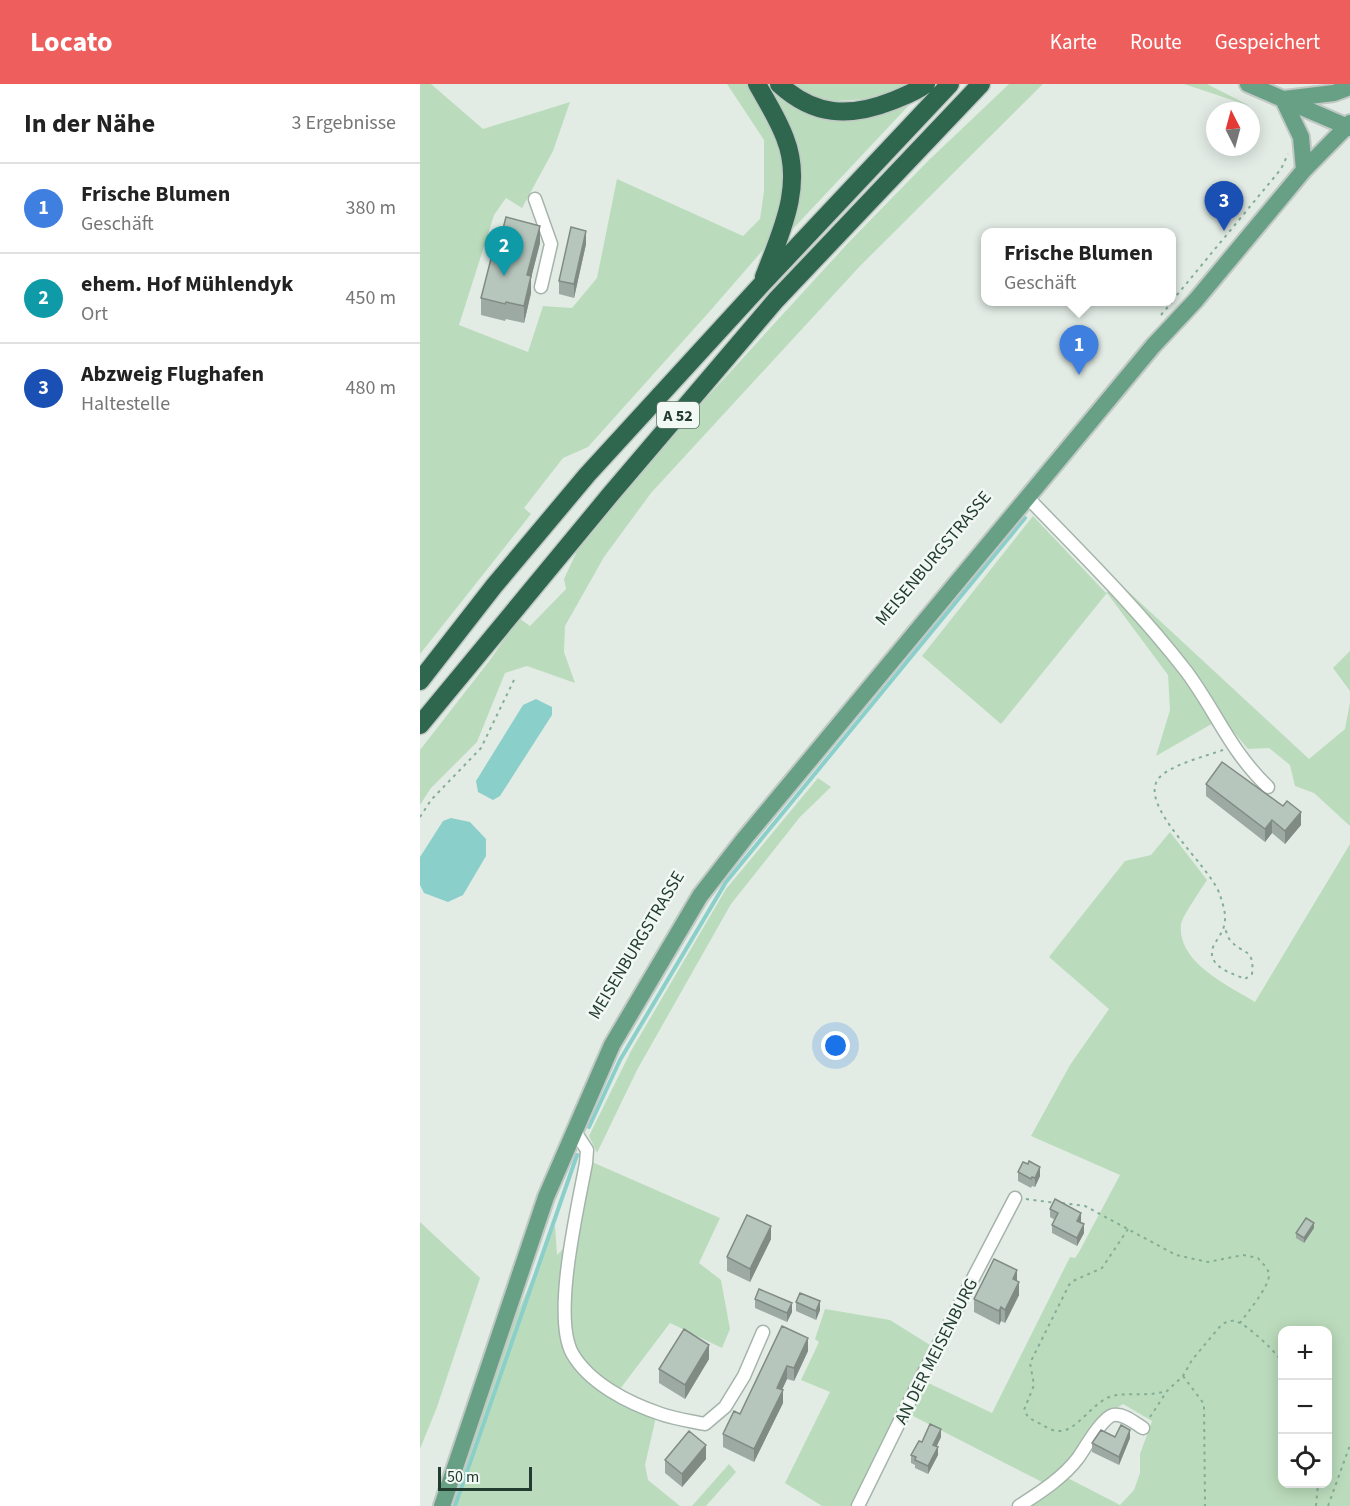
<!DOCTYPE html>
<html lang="de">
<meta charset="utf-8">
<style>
body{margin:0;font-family:"Source Sans 3",sans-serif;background:#f2f2f2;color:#222}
.controls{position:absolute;right:18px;bottom:18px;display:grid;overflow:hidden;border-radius:12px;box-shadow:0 3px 15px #0003}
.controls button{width:54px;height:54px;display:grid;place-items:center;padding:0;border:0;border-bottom:2px solid #e0e0e0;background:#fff;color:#222;font:30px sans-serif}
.compass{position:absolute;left:786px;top:18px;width:54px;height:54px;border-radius:50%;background:#fff;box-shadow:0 3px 15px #0003;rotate:354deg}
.scale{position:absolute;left:18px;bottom:15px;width:94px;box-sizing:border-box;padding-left:6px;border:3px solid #223c2f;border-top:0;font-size:16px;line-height:21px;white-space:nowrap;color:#223c2f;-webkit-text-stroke:4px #f2f8f4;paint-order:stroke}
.you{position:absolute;left:416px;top:962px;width:21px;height:21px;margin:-15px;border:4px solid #fff;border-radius:50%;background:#1a73e8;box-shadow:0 0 0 9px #1a73e833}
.badge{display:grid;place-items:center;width:39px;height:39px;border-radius:50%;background:#ee5e5d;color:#fff;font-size:20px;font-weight:700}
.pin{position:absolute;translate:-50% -50px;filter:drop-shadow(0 2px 3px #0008)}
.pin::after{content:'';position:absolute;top:32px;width:21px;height:18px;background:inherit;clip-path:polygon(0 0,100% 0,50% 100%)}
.popup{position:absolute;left:561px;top:144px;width:195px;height:78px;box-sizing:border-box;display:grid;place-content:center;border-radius:12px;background:#fff;filter:drop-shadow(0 2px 4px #0005);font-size:20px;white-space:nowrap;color:#767676}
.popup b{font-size:22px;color:#222}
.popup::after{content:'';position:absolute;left:50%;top:100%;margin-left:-12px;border:12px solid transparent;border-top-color:#fff}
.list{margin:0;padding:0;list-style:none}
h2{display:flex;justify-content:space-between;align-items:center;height:78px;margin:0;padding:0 24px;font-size:26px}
h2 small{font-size:20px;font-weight:400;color:#767676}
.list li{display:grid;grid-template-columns:39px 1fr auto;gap:18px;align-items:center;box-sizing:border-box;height:90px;padding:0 24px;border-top:2px solid #e0e0e0}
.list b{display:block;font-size:22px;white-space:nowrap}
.list p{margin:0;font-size:20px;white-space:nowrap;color:#767676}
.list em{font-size:20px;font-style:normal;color:#767676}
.icon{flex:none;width:33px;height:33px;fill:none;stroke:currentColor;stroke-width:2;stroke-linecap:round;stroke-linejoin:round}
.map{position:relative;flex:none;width:930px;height:1422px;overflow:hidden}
header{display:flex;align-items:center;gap:36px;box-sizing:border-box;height:84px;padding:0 30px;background:#ee5e5d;color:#fff}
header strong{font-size:28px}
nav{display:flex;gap:33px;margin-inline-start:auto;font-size:21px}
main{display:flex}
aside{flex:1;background:#fff}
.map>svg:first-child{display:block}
</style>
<header>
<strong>Locato</strong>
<nav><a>Karte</a><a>Route</a><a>Gespeichert</a></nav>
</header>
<main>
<aside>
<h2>In der Nähe<small>3 Ergebnisse</small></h2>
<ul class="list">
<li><span class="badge" style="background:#3f7fe0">1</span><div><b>Frische Blumen</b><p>Geschäft</p></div><em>380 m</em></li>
<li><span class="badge" style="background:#0f9aa8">2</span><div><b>ehem. Hof Mühlendyk</b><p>Ort</p></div><em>450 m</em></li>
<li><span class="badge" style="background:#1a4fb4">3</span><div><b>Abzweig Flughafen</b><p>Haltestelle</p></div><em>480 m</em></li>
</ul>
</aside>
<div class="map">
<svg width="930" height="1422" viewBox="0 0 930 1422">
<rect width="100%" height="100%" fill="#e2ece5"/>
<path fill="#bbdcbc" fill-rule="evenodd" d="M0,0H11L63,45L150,18L133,67L102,124L86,114L74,131L39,241L108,268L123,222L152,224L177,194L197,95L323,152L340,135L344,107V56L307,0H328L358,56L365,102L360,136L343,166L290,227L168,363L143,374L104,424L111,430L0,570Z
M372,0H493L446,15L404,18Z
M589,0H623L440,182L231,409L184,473L145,542L144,568L155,599L107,582L85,589L57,658L11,704L0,721V666L70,576L99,534L110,542L146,505L144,495L157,467L257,346L429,158L509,76Z
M764,0H787L830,22Z
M353,8C368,18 385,32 403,35C433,42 464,31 491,19L369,149C373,137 378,124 380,112C385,74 369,41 353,8Z
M613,432L686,509L697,497L889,675L925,645L930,618V742L894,709L875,702L870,681L849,664L828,665L802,634L736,672L750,626L748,591L687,509L581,640L502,572Z
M930,567V607L913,584Z
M398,694L411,703L380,733L311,820L217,986L177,1069L169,1052L211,967L306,805Z
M750,748L787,796C782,804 762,833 761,840C757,879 808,901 835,918L930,760V1422H605L624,1399L489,1330L504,1297L572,1329L650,1173L655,1174L659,1168L700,1091L611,1052L650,981L689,925L629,873L705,777L731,771ZM862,1246H908V1400H862ZM703,1320L732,1337L720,1370V1389L714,1406L700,1421L640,1390L677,1337Z
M172,1078L300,1134L279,1179L301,1196L310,1245L302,1264L250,1239L194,1313L236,1333L225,1381L228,1396L260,1422H30L88,1251L135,1141L137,1171L157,1151Z
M0,1138L60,1194L17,1323L0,1365Z
M405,1225L470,1236L510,1261L433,1422H402L365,1399L410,1308L381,1296L399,1258L395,1255Z
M309,1380L316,1388L286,1422H272Z"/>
<path fill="#8bcfca" d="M116,615L132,623V631L80,712L73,716L58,708L56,697L103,621Z
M31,734L50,738L66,755V772L43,811L28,818L4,809L0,801V773L23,737Z"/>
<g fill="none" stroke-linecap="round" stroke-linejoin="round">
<path stroke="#8bcfca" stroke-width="4" d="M169,1043L200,976L306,798L605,434
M35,1422L157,1071"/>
<g stroke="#a5b4ab" stroke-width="15">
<path id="minor" d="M115,115L131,160L121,203
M608,414C662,470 718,525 766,587C796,627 810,667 848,703
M154,1046L167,1066L166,1079C158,1123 132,1231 152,1269C169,1299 208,1319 241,1330C255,1335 271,1337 285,1340L305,1323L324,1292L343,1248
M438,1422L501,1294L595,1114
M599,1422C619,1409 643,1394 658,1374C665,1364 682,1334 693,1331C703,1329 715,1339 723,1344"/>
</g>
<g stroke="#c1c8c5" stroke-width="20">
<path id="major" d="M828,0L930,44
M863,15L881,53L884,86
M864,15L914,9L930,3
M22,1422L126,1113L192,961L280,812L325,754L733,262L776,216L884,86L930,39"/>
</g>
<g stroke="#c1c8c5" stroke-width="21">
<path id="highway" d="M337,0C347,18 358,35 365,54C384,102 361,148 344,193
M359,0C394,32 429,34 472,17C484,12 496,8 506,0
M0,597L74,502L167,391L341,201L530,0
M0,641L190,411L356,216L561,0"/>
</g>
<path stroke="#83ae96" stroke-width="2" stroke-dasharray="3 4.5" stroke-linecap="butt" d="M752,217L861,85L868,70
M741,231L752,218
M803,666C786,672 750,681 739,694C716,721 790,781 800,811C803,821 807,831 804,842C802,851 793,859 792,867C790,884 814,890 825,895L832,890C835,863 822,871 810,856C807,852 806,846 804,842
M0,733L11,716L61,664L95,594
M606,1115L636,1119
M642,1119L665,1122L756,1171L788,1178L823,1171L838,1174C842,1179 848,1184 849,1190C850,1202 827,1229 820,1239
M708,1145L682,1184L653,1197L649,1201L610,1279L614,1301L604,1326C607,1334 614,1337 621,1340C626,1343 632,1347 638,1347C656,1349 672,1318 692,1312C709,1308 727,1313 747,1307
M763,1292L784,1320L785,1422
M730,1333L747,1307L763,1292L772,1276L802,1240C807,1238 811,1236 816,1237C829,1242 855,1267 862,1278
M896,1422L898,1400
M908,1422L930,1361"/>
<use href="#minor" stroke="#fff" stroke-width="12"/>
<use href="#major" stroke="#67a084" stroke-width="16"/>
<use href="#highway" stroke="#2f674e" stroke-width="18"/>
</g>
<path fill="#9daaa3" d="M120,159L111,194V209L104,239L86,235L85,237L61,231V214L77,168Z
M166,160L154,214L139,210V197Z
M786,700L881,741L865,760L852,749L845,758L786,712Z
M598,1088L620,1092L615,1103L612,1102L611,1104L598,1097Z
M630,1125L661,1137L660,1138L664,1149L657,1162L632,1149V1141L635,1136L630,1133Z
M894,1144L884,1159L876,1154V1149Z
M351,1155L330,1198L307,1187V1173Z
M597,1197L599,1211L585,1239L581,1237L579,1241L554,1228V1215Z
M335,1215L372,1228L367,1238L335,1224Z
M376,1218L400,1226L396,1236L376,1227Z
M362,1242L388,1267L374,1297L367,1295L362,1306L363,1319L334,1378L303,1363V1350L320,1330Z
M289,1275L265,1315L239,1299V1285Z
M521,1353L517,1362L518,1371L508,1390L495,1384V1381L491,1379V1371L502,1358Z
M695,1353L710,1354L699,1381L672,1368V1359Z
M286,1375L262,1403L245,1389V1376Z"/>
<path fill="#808b84" d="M120,142V159L111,194V209L104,239V222L107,191Z
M166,147V160L154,214V200Z
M881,728V741L865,760V747Z
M852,736V749L845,758V745Z
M620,1083V1092L615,1103V1094Z
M661,1129V1137L657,1145V1137Z
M894,1139V1144L884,1159V1154Z
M664,1140V1149L657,1162V1154Z
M351,1142V1155L330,1198V1185Z
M597,1186V1200L593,1195Z
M599,1198V1211L585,1239V1226Z
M400,1217V1226L396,1236V1227Z
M372,1219V1228L367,1238V1229Z
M581,1223V1237L579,1241V1227Z
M388,1254V1267L374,1297V1284Z
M289,1261V1275L265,1315V1301Z
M367,1282V1295L357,1316V1304Z
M363,1306V1319L334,1378V1365Z
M521,1345V1353L513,1369V1361Z
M710,1346V1354L699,1381V1373Z
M286,1361V1375L262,1403V1390Z
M518,1363V1371L508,1390V1382Z"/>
<path fill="#b7c6bd" stroke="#808b84" stroke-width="1.5" d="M86,133L120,142L107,191L111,192L104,222L86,218L85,220L61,214L73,167L77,168Z
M151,143L166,147L154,200L139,197Z
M802,678L863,722L867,717L881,728L865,747L852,736L845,745L786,700Z
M609,1077L620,1083L615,1094L612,1093L611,1095L598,1088L603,1078L608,1080Z
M635,1115L661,1129L657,1137L664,1140L657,1154L632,1141L638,1129L630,1125Z
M327,1131L351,1142L330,1185L307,1173Z
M886,1134L894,1139L884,1154L876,1149Z
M574,1175L597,1186L593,1195L599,1198L585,1226L581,1223L579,1227L554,1215Z
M339,1205L372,1219L367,1229L335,1215Z
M380,1209L400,1217L396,1227L376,1218Z
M362,1242L388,1254L374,1284L367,1282L357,1304L363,1306L334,1365L303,1350L314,1327L320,1330Z
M264,1245L289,1261L265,1301L239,1285Z
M510,1340L521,1345L513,1361L518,1363L508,1382L495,1376L496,1373L491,1371L499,1357L502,1358Z
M701,1341L710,1346L699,1373L672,1359L681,1346L695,1353Z
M269,1347L286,1361L262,1390L245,1376Z"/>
<g text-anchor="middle" stroke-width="5" stroke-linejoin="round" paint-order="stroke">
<rect fill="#f2f8f4" stroke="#60746a" stroke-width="1.5" x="237" y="318" width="42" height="26" rx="4.5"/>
<g font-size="16" font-weight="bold" fill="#223c2f">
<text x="258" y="337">A 52</text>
</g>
<g font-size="18" fill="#223c2f" stroke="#f2f8f4">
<text transform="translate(513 474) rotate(-50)" y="6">MEISENBURGSTRASSE</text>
<text transform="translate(216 861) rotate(-59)" y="6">MEISENBURGSTRASSE</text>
<text transform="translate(516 1267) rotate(-63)" y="6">AN DER MEISENBURG</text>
</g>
</g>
</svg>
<div class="controls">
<button>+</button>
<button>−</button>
<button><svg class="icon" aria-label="locate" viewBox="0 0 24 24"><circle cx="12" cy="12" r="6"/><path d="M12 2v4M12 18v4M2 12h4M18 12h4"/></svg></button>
</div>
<svg class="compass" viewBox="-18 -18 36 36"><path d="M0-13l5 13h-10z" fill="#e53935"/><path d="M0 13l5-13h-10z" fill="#767676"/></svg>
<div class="scale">50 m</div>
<div class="you"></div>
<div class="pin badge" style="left:659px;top:291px;background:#3f7fe0">1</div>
<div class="popup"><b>Frische Blumen</b>Geschäft</div>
<div class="pin badge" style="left:84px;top:192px;background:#0f9aa8">2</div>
<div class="pin badge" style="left:804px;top:147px;background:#1a4fb4">3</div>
</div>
</main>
